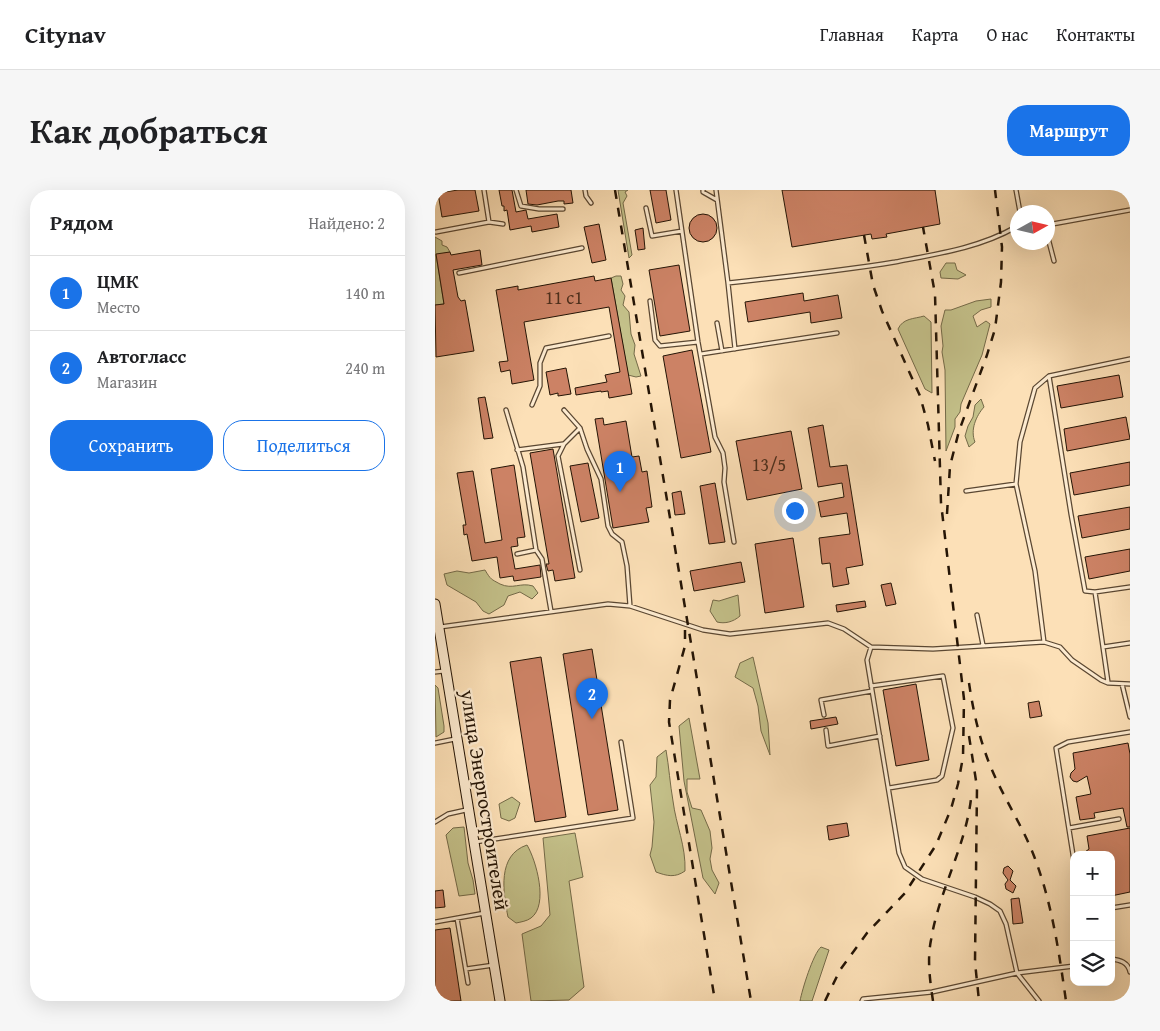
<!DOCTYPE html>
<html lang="ru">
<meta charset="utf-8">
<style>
body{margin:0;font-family:"Gentium Book Plus",serif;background:#f6f6f6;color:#202124}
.controls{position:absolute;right:15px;bottom:15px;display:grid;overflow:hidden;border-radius:10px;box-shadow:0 5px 20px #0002}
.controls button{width:45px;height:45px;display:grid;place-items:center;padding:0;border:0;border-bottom:1px solid #e0e0e0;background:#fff;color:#202124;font:25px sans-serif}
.compass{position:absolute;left:575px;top:15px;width:45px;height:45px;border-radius:50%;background:#fff;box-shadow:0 5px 20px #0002;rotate:82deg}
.you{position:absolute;left:359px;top:320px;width:18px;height:18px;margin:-12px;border:4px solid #fff;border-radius:50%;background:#1a73e8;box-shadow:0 0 0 8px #1a73e833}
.badge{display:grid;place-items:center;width:32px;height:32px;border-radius:50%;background:#1a73e8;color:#fff;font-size:16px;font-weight:700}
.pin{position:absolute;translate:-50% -41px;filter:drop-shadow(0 1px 2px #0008)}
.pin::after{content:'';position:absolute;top:26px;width:18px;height:15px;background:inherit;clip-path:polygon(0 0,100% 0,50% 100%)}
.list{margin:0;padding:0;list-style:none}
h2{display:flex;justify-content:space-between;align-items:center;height:65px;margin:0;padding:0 20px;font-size:21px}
h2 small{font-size:16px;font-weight:400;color:#757577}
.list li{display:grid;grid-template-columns:32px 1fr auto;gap:15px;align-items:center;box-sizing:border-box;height:75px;padding:0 20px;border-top:1px solid #e0e0e0}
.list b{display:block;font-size:19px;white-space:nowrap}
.list p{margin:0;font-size:16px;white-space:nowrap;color:#757577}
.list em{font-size:16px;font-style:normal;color:#757577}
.actions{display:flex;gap:10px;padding:15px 20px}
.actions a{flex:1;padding:11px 0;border:1px solid #1a73e8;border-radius:20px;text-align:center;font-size:18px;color:#1a73e8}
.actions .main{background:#1a73e8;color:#fff}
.icon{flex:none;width:28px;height:28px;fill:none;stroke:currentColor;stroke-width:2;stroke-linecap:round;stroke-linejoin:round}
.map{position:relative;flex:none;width:695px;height:811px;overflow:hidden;border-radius:20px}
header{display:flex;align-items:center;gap:30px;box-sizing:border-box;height:70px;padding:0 25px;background:#fff;border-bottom:1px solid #e0e0e0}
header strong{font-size:24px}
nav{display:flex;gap:28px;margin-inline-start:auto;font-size:18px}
.intro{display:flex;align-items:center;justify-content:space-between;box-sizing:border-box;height:120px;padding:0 30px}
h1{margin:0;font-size:35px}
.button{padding:12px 22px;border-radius:20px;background:#1a73e8;color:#fff;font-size:18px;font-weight:700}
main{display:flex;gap:30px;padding:0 30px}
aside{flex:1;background:#fff;border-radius:20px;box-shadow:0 5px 20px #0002}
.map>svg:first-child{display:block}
</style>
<header>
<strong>Citynav</strong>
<nav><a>Главная</a><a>Карта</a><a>О нас</a><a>Контакты</a></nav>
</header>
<div class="intro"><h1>Как добраться</h1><a class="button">Маршрут</a></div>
<main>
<aside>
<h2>Рядом<small>Найдено: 2</small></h2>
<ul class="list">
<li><span class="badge">1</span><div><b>ЦМК</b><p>Место</p></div><em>140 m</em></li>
<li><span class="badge">2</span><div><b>Автогласс</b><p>Магазин</p></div><em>240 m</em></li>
</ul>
<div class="actions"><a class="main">Сохранить</a><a>Поделиться</a></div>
</aside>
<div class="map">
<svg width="695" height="811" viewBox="0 0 695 811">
<rect width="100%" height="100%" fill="#fce0b7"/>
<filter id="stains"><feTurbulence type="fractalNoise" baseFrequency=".004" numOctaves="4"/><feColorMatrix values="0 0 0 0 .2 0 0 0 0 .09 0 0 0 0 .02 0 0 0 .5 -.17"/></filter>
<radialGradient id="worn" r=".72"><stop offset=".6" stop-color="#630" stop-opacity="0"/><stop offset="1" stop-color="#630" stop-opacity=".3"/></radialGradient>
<path fill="#c4c18a" stroke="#746a48" d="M183,0H193L190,2L192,6L188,13L197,65L194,68Z
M0,47L7,51V55L12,57L15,62L1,65L9,114L0,115Z
M511,73H520L522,80L531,85L523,89L506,88L505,82Z
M181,86H186L188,94L186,100L190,106L188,115L194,122L196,144L200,155L199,164L206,186L201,187L193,185L176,88Z
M556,109V117L546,120L538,126L542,137L551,131L555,134L547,165L526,214L525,222L520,229V237L511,261L510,180L507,162L508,156L506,136L510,120H516L541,111Z
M489,126L496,132L497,203L490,199L463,139C468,128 479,129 489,126Z
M546,209L549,217C541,226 535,240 540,252L534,257L530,246L533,236L538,227L540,215Z
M50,380C56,390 56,389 65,394C78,400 85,392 98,396L103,403L97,409L85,402L73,406L69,415L54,424L48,421L41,412L12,395L9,384L22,381L34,383Z
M303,405L305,426C298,432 290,434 282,432L275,421L278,410L284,411Z
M318,467L333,533L335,565L326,541L323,516L318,498L300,487L305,473Z
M0,495L3,498L9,536V542L1,547Z
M254,528L265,589H252V602L257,618L266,620L275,641L277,658L275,669L277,680L284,693L280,704L268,688L249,591L244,536Z
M231,560C234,577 235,594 238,611C241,635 251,656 250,681C240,688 232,686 221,682L215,665L217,657L219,632L215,595L221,587L222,567Z
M77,607L85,613L80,628L74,631L66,628L64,614Z
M29,637L33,673L38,690L40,704L24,706L11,645L18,638Z
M140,643L148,687L134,691L149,797L134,810L96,811L87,744L106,736L115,725L108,648Z
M92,655C101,670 114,715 96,728C92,731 86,732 81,733L73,727C68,702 62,665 92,655Z
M386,757L394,760L377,811H365C367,800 378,764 386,757Z"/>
<path fill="#cc8265" stroke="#241405" d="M23,0H40L44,21L7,27L3,3Z
M64,0H77L81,22L91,20L93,29L122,24L124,37L97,42L96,36L75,40L72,20L69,21V16H67Z
M91,0H136L138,13L129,14V11H123L102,15L93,14Z
M215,0H231L236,30L221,33Z
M347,0H500L505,34L451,44L452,47L437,49L436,44L357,57Z
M254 38a14 14 0 1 1 28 0a14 14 0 1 1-28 0Z
M164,34L171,70L157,73L149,37Z
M208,38L210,59L203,60L200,40Z
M45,60L47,75L18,80L23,107L26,111L30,110L39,161L1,167L0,115L9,114L1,64L15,62L16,65Z
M244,75L255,141L225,146L214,80Z
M159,86L160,91L176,88L197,204L174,208L173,201L166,202V201L141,205L140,198L172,192L170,185L185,182L174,117L89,132L99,190L77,194L75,180L66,182L64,172L73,171L61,100L83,96V100Z
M368,103L369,111L403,105L407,128L376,133L375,122L313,132L310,112Z
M257,160L276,262L246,268L228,166Z
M131,178L136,204L123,206V203L115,205L111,182Z
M684,185L688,207L626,218L622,196Z
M50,207L58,248L49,249L43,208Z
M691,227L695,249L632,261L629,239Z
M168,228L169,235L191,231L197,267L204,266L207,282L212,281L217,317L211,318L214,332L178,338L160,229Z
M388,235L395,277L412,275L428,375L411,378L414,394L398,397L395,373L387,374L384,348L415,344L412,323L386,327L383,312L409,307L407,293L383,297L373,238Z
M356,241L367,299L312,310L301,251Z
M118,259L140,388L120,391L118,380L113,381L111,374H114L95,263Z
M695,272V295L639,305L635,283Z
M153,273L164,328L146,332L135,276Z
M79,275L90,347L82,348L83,356L76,357L80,379L105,375L106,387L79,391L78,386L65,388L62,367L37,371L32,344L29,345L28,335H31L22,283L38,281L50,353L67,350L56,279Z
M280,293L290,352L274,354L265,296Z
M246,301L250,324L240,325L237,303Z
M695,317V339L647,348L643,326Z
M358,348L369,417L330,423L320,354Z
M695,359V381L654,389L650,367Z
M306,372L310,392L259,401L255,381Z
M456,393L461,414L451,416L446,395Z
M430,411L431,417L402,422L401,415Z
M157,459L183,620L153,625L128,464Z
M106,467L131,627L100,632L75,472Z
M481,494L494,570L461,576L448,500Z
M604,511L607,526L595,528L593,513Z
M401,527L403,534L376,539L375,531Z
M693,553L695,564V637H692L688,618L659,623L660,628L645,630L641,607L656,604L652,586L642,592L638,591L635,587L636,583L640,579L638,563Z
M412,633L414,646L394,650L392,636Z
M695,638V702L676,706V665H646L654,659L652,646Z
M573,676L578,681L575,690L581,696L578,703L571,699L570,694L573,690L568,683L569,678Z
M8,700L10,717L0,718V701Z
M584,708L588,733L578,734L576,709Z
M15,738L26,811H0V740Z"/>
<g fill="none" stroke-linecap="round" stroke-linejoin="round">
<g stroke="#5a4732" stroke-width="5.5">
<path id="lane" d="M49,0L54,32
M81,0L86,16L104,19H128
M150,0L151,6L156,13
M241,0L263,152L280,247L288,263L290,278L289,292L299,352
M268,0V2L282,10
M281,0L293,93
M581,0L585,22
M211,18L217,46L247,41
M612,35L695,20
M1,42L54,32L68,34
M612,44L619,71
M24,83L147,58
M215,111L220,150L225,156L263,152
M282,133L287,161
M300,159L293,93C349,87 405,81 460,72C502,64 544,58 581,37L582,33
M266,164L402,143
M97,215L105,196V173L111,158L174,146
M71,220L88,277L101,360L107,369L116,421
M129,220L145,238L152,259L166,289L173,336L177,344L187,352L192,376L195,416
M145,238L129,254L123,266L145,380
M82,260L128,254
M531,301L581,294
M82,364L101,360
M660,402L650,401L636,324L614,186L695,169
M542,425L548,455
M5,437L173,414L195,416L268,440L295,444L393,433L409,439L436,457L498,459L609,452L625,457L637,470L666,490L673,493L695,494
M609,452L600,381L581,294L585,252L600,198L614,186
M436,457L432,470L464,663L470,677L487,689L540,707L555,714L565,721L571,734L582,783L604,811
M668,457L695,453
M0,482L9,481
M673,492L660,402L695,397
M687,494L695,527
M436,496L508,486L518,538L507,586L502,590L454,598
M389,525L386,510L437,501
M391,540L393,556L445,546
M0,553L20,549
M0,632L13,624L31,620
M634,638L684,629
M40,652L198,628L186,552
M639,671L621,558L633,552L695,542
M676,718L695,715
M22,728L33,793
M0,732L50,723
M676,769C685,770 693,772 695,782
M31,779L59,775
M427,811L428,809L497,802L582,783L639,776"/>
</g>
<g stroke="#241405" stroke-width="11">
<path id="secondary" d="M0,414L65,811"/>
</g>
<use href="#lane" stroke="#fdebd0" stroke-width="3"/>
<use href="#secondary" stroke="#fdebd0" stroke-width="9"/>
<path stroke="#241405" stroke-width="2.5" stroke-dasharray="9 9" stroke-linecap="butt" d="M180,0L316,811
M429,45L438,95L447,121L485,206L493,235L500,271
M512,324L515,276L524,241L552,165L560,139L566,92L567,57L560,0
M250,440V456L235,510L234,532L280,811
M534,493C539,527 547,560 562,591C574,616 589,640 599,666C617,713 624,762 631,811
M534,546L542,597L540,772L544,811
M390,811L405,780L432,743L470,703L501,655L516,619L523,594L528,567L529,509L506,313L500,104L488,37
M498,811C495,791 492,770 496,750C504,701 530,658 536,609"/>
</g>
<g text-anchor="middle" stroke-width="4.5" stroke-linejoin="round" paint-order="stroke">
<g font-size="18" fill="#4e301d">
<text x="129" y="114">11 с1</text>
<text x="334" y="281">13/5</text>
</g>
<g font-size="20" fill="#241405" stroke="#fdebd0">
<text transform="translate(50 610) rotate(81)" y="7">улица Энергостроителей</text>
</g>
</g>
<rect width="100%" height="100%" filter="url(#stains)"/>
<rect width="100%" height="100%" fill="url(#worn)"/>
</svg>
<div class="controls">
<button>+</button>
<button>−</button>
<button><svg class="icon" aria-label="layers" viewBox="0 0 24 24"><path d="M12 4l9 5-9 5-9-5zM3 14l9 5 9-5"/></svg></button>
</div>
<svg class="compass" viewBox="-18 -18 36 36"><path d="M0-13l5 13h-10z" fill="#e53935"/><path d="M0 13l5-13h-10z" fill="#757577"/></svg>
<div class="you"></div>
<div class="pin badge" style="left:185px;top:302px">1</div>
<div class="pin badge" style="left:157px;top:529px">2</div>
</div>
</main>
